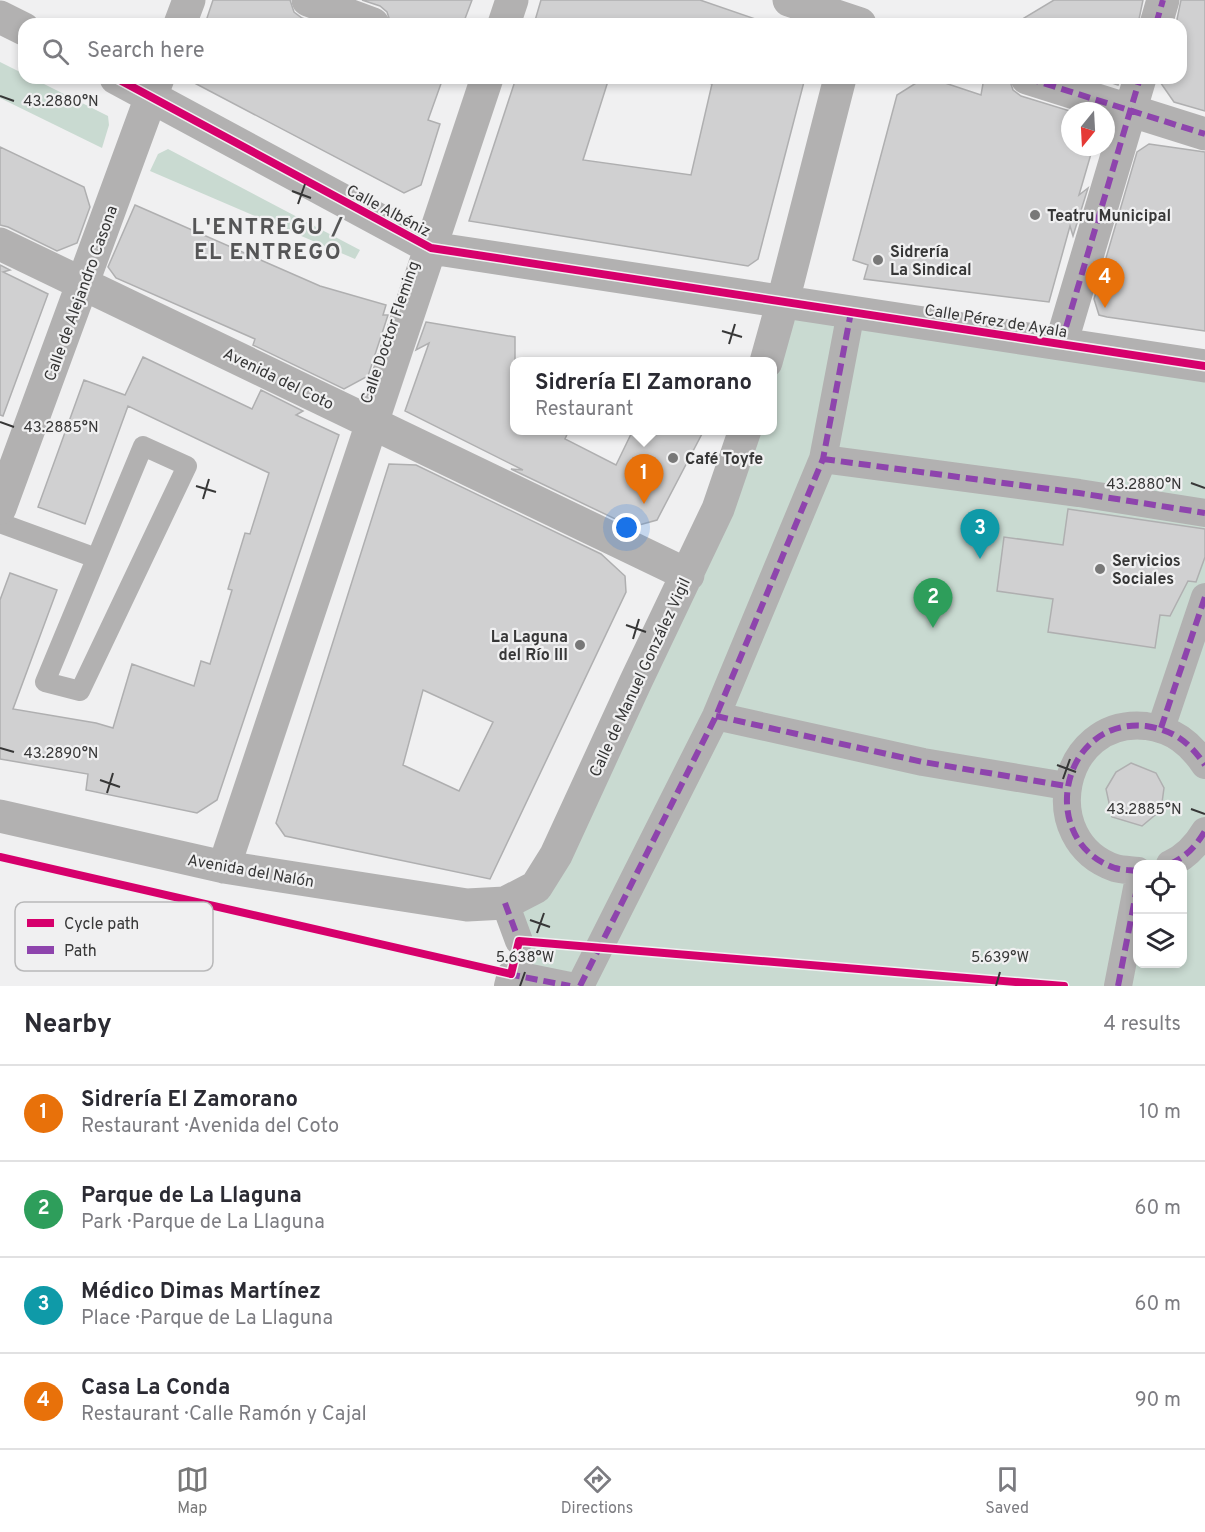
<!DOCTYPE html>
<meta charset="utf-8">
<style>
body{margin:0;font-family:Overpass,sans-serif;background:#f2f2f3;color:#2b2b33}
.controls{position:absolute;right:18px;bottom:18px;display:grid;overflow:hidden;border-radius:12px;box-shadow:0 3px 9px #0003}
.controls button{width:54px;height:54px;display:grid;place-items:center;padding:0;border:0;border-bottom:2px solid #e1e1e2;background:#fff;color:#2b2b33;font:30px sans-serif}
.compass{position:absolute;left:1061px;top:102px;width:54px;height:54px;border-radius:50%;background:#fff;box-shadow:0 3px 9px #0003;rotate:198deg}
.you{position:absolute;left:627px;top:528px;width:21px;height:21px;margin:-15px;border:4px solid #fff;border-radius:50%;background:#1a73e8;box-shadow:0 0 0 9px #1a73e833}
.badge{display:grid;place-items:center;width:39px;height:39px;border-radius:50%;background:#787878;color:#fff;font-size:20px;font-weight:700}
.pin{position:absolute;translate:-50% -50px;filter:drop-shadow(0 2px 3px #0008)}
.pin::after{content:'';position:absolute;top:32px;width:21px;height:18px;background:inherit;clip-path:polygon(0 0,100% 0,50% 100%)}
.popup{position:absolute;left:510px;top:357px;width:267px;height:78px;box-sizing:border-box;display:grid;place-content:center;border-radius:12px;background:#fff;filter:drop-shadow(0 2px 4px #0005);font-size:20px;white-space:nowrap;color:#7c7c81}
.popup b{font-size:22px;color:#2b2b33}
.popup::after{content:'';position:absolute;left:50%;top:100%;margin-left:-12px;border:12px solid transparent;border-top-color:#fff}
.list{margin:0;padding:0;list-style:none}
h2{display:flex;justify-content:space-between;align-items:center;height:78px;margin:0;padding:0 24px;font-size:26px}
h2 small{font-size:20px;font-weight:400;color:#7c7c81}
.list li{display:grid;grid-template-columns:39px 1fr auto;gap:18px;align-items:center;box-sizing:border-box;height:96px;padding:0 24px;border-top:2px solid #e1e1e2}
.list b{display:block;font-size:22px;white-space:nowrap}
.list p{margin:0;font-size:20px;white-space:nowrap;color:#7c7c81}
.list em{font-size:20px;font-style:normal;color:#7c7c81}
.icon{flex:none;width:33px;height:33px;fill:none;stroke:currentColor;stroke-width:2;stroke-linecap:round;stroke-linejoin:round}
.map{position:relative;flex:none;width:1205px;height:986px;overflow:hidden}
.search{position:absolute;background:#fff;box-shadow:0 3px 9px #0003;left:18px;right:18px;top:18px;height:66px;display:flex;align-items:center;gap:15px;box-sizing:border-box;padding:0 21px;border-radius:18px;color:#7c7c81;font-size:22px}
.sheet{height:462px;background:#fff}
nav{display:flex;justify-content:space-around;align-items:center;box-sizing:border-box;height:84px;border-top:2px solid #e1e1e2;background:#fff;font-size:16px;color:#7c7c81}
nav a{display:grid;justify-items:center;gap:3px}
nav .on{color:#787878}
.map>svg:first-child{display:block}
</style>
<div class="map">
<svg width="1205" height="986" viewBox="0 0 1205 986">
<rect width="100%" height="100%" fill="#f0f0f1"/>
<path fill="#c9dad1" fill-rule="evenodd" d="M0,62L24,74V78H32L108,116L109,125L102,148L0,98Z
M168,149L360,250L355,259L150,171L158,154Z
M783,301L1205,366V986H570L511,974L519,941L505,903L536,887L745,431L773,430V362ZM1138,864H1182V964H1138Z"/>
<path fill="#d0d0d1" stroke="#afafb0" stroke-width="1.5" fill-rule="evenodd" d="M213,0H290L294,12L302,18L319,24H205Z
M362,0H472L463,24H391L387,12L380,6Z
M541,0H700L770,24H534Z
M1054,0H1143L1138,24H1014Z
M1181,0H1205V111L1174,102L1158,79L1181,78V24H1176Z
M185,78H443L428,120L440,124L421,185L404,193Z
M516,78H609L583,160L691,175L712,84L694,78H805L758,259L748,266L469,221Z
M924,78H930L981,95L984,78H1009L1013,90L1021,96L1070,111V147H1093L1079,195L1088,188L1073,236L1070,226L1049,302L864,279L868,265L853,260L897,95Z
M1097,78H1120L1118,85Z
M1149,144L1205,152V331L1107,317L1099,315L1094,299L1137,152Z
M0,147L84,187L90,207L77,243L57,251L8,227L0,225Z
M135,205L320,286L386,305L383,315H388L368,376L344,389L253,345L255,339L116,278L108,267Z
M0,265L10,270L3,272L48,294L3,416L0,415Z
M426,322L515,337V430H569L565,439L616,465L633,430H704L657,520L632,527L511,469L523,470L405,411L429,343L416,350Z
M143,357L252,409L261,390L303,411L296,415L339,435L217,800L197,813L86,790L88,774L0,759V600L10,573L57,590L13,709L96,723L113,728L132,664L194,686L201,661L210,664L232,590L228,589L245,533L250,534L269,473L128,406L85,524L38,507L84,380L125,395Z
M389,464L416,465L601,554L625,576L626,592L490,879L285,836L276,823ZM423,690L493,722L459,791L403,765Z
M1068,509L1205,529V557L1196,582L1188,581L1170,616L1160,615L1155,648L1048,632L1053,599L997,591L1004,537L1063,545Z
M1131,763L1156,773L1164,788L1161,810L1142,826L1112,817L1106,789L1116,772Z"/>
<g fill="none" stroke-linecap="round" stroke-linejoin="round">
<path stroke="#b2b1b1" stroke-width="20" d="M143,446L187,466L80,691L45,682Z
M0,523L96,558"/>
<path stroke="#b2b1b1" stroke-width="28" d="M823,459L1079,493L1205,513
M716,716L923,762L1066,786
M1161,728L1205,597
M1170,864C1186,857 1196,846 1205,831
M1138,871C1130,870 1122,870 1115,868C1036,841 1060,717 1146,726C1174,730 1190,743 1205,765
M505,903L519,941
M508,986L511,974L570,986
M580,986L716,716L823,459L851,312
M1118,986L1138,883"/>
<path stroke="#b2b1b1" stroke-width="33" d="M308,0L373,24
M789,0L860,24
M0,17L24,29
M180,24L189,0
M504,24L512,0
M1156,24L1163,0
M116,78L431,248L1205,366
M1027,78L1205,134
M0,244L688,575
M1061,344L1140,78
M766,362L783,301L840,78
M0,508L158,78
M0,816L224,867L467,905L505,903L536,887L556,855L636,681L718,509L745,430
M224,867L487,78"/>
<path stroke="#8e44ad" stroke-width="6" stroke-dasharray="12 6" stroke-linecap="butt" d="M854,22L860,24
M1156,24L1163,0
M1027,78L1205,134
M1061,344L1140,78
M823,459L1079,493L1205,513
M716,716L923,762L1066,786
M1161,728L1205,597
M1170,864C1186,857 1196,846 1205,831
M1138,871C1130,870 1122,870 1115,868C1036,841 1060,717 1146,726C1174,730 1190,743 1205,765
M505,903L519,941L518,945
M508,974L570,986
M580,986L716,716L823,459L851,312
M1118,986L1138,883"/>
<g stroke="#f0f0f1" stroke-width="11">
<path id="cycleway" d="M116,78L431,248L1205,366
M0,857L511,974L519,941L1064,986"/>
</g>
<use href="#cycleway" stroke="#d6006c" stroke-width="8"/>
</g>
<path fill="none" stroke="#373737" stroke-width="2" d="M0,96L14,101M292,191L311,198M298,204L305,184M722,331L742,337M729,344L735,324M0,422L14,427M1191,483L1205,488M196,486L216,492M203,499L209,479M626,625L646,632M633,639L639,619M0,748L14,752M1057,765L1076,772M1063,779L1070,759M100,780L120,787M107,793L113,773M1191,809L1205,814M530,920L550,927M537,933L544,913M520,986L525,972M996,986L1000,972"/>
<g fill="#787878" stroke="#f0f0f1" stroke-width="2">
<circle cx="1035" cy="215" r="6"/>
<circle cx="878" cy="260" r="6"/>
<circle cx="673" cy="458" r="6"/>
<circle cx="1100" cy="569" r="6"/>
<circle cx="580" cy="645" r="6"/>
</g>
<g text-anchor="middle" stroke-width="4.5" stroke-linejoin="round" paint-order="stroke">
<g font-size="16" fill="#373737" stroke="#f0f0f1">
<text transform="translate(389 210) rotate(28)" y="6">Calle Albéniz</text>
<text transform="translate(80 293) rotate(-70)" y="6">Calle de Alejandro Casona</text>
<text transform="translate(996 320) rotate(9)" y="6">Calle Pérez de Ayala</text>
<text transform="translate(389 332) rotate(-71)" y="6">Calle Doctor Fleming</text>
<text transform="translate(279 378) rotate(26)" y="6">Avenida del Coto</text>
<text transform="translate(639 677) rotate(-65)" y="6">Calle de Manuel González Vigil</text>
<text transform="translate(251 870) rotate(10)" y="6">Avenida del Nalón</text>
</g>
<g font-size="16" font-weight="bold" fill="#373737" stroke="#f0f0f1" text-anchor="start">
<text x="1047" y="221">Teatru Municipal</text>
<text x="890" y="257">Sidrería<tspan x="890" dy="18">La Sindical</tspan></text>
<text x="685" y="464">Café Toyfe</text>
<text x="1112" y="566">Servicios<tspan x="1112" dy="18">Sociales</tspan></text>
<text x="568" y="642" text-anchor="end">La Laguna<tspan x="568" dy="18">del Río III</tspan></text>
</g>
<g font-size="22" font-weight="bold" letter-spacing="1.5" fill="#555556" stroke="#f0f0f1">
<text x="268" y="234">L'ENTREGU /<tspan x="268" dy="25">EL ENTREGO</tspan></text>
</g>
</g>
<rect x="15" y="902" width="198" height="69" rx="9" fill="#f0f0f1" stroke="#b8b8b9" stroke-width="1.5"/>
<rect x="27" y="919" width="27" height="8" fill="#d6006c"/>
<rect x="27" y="946" width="27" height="8" fill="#8e44ad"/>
<g font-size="16" fill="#373737">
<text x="64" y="929">Cycle path</text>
<text x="64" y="956">Path</text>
</g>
<g font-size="15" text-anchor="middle" fill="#373737" stroke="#f0f0f1" stroke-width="4.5" stroke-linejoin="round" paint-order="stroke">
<text x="61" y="106">43.2880°N</text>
<text x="61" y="432">43.2885°N</text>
<text x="1144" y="489">43.2880°N</text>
<text x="61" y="758">43.2890°N</text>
<text x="1144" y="814">43.2885°N</text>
<text x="1000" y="962">5.639°W</text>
<text x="525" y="962">5.638°W</text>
</g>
</svg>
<div class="controls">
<button><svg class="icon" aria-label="locate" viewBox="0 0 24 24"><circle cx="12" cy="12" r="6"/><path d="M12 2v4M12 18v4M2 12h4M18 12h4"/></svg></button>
<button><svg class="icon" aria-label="layers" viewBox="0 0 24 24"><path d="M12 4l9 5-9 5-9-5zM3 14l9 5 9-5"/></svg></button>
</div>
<svg class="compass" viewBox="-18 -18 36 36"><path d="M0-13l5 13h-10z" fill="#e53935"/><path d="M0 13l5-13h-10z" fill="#7c7c81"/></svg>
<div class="you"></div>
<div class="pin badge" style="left:644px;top:504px;background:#e8710a">1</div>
<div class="popup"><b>Sidrería El Zamorano</b>Restaurant</div>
<div class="pin badge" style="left:933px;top:628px;background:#2e9e5b">2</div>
<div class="pin badge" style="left:980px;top:559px;background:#0f9aa8">3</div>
<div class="pin badge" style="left:1105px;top:308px;background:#e8710a">4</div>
<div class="search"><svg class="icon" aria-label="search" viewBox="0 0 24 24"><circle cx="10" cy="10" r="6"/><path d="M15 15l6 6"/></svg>Search here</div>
</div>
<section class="sheet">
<h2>Nearby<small>4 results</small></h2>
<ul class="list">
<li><span class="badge" style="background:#e8710a">1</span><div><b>Sidrería El Zamorano</b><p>Restaurant · Avenida del Coto</p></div><em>10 m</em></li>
<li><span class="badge" style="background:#2e9e5b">2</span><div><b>Parque de La Llaguna</b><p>Park · Parque de La Llaguna</p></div><em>60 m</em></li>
<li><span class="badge" style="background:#0f9aa8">3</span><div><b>Médico Dimas Martínez</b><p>Place · Parque de La Llaguna</p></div><em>60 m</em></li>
<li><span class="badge" style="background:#e8710a">4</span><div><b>Casa La Conda</b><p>Restaurant · Calle Ramón y Cajal</p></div><em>90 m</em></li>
</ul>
</section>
<nav>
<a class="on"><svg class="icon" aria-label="map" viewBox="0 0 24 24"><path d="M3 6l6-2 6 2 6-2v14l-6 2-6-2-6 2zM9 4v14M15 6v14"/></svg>Map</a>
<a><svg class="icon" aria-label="directions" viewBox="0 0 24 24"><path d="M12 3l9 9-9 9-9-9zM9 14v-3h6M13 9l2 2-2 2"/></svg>Directions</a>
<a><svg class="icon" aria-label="saved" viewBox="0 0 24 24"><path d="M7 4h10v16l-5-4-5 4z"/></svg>Saved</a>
</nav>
